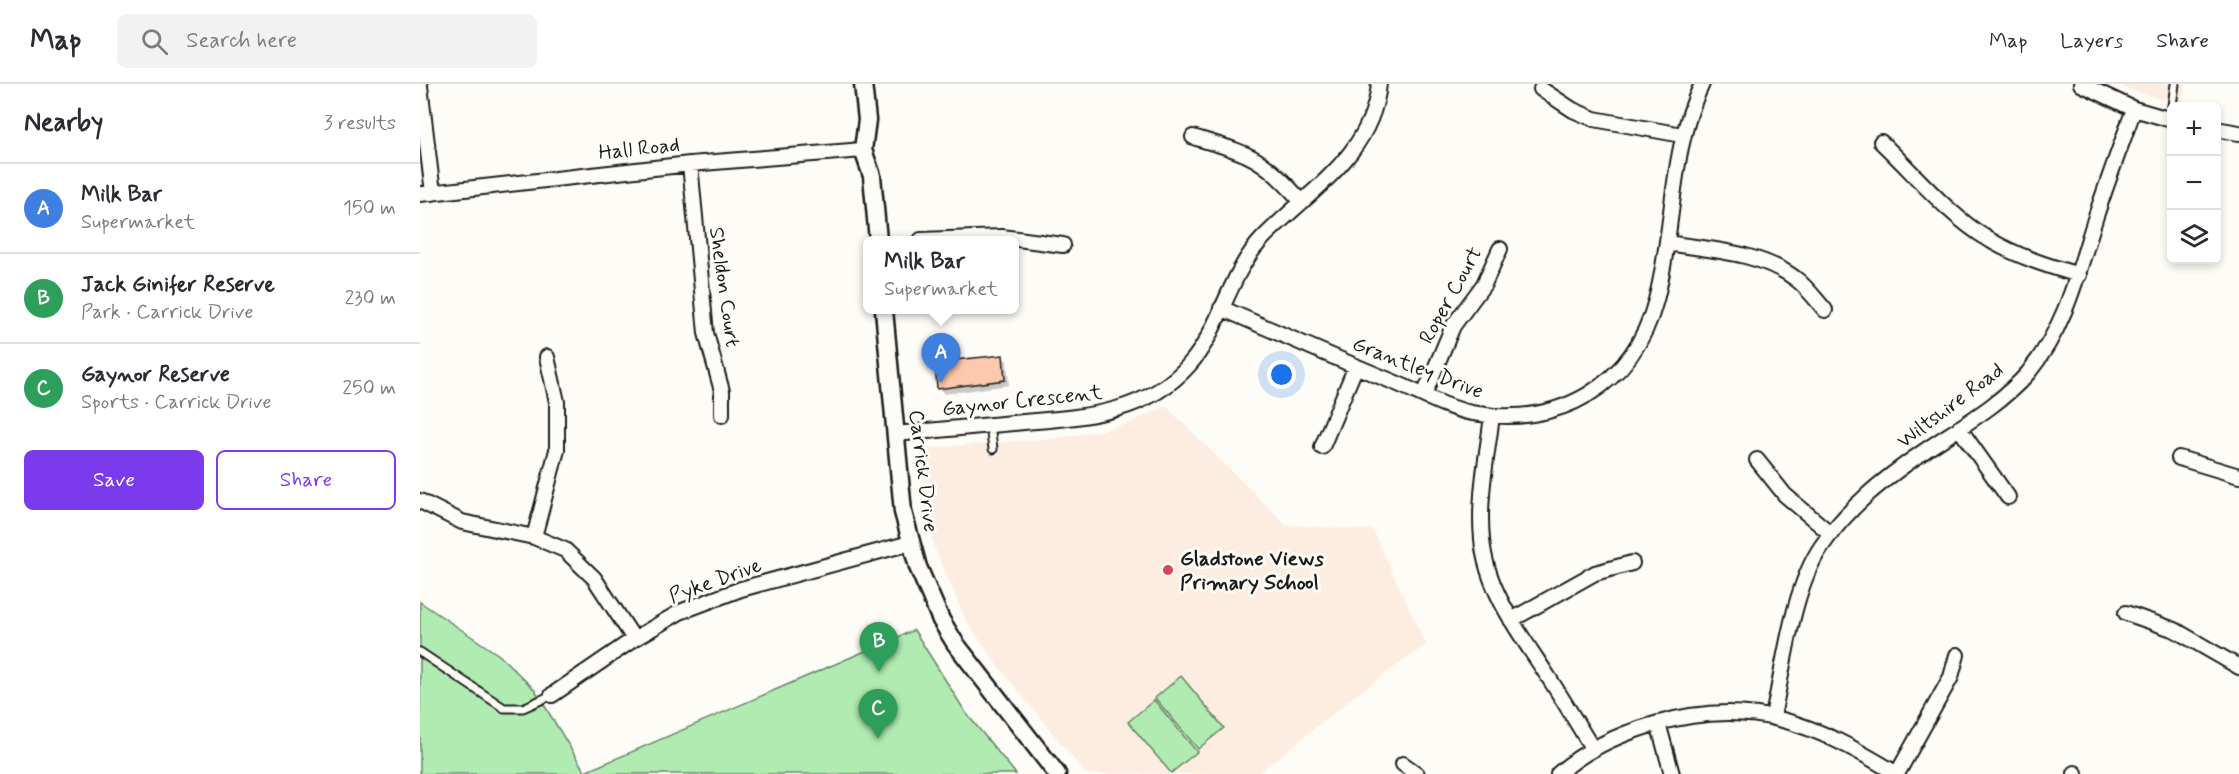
<!DOCTYPE html>
<meta charset="utf-8">
<style>
body{margin:0;font-family:Mynerve,sans-serif;background:#f2f2f3;color:#2b2b33}
.controls{position:absolute;right:18px;top:18px;display:grid;overflow:hidden;border-radius:9px;box-shadow:0 3px 9px #0003}
.controls button{width:54px;height:54px;display:grid;place-items:center;padding:0;border:0;border-bottom:2px solid #e1e1e2;background:#fff;color:#2b2b33;font:30px sans-serif}
.you{position:absolute;left:862px;top:291px;width:21px;height:21px;margin:-15px;border:4px solid #fff;border-radius:50%;background:#1a73e8;box-shadow:0 0 0 9px #1a73e833}
.badge{display:grid;place-items:center;width:39px;height:39px;border-radius:50%;background:#7c3aed;color:#fff;font-size:20px;font-weight:700}
.pin{position:absolute;translate:-50% -50px;filter:drop-shadow(0 2px 3px #0008)}
.pin::after{content:'';position:absolute;top:32px;width:21px;height:18px;background:inherit;clip-path:polygon(0 0,100% 0,50% 100%)}
.popup{position:absolute;left:443px;top:152px;width:156px;height:78px;box-sizing:border-box;display:grid;place-content:center;border-radius:9px;background:#fff;filter:drop-shadow(0 2px 4px #0005);font-size:20px;white-space:nowrap;color:#7c7c81}
.popup b{font-size:22px;color:#2b2b33}
.popup::after{content:'';position:absolute;left:50%;top:100%;margin-left:-12px;border:12px solid transparent;border-top-color:#fff}
.list{margin:0;padding:0;list-style:none}
h2{display:flex;justify-content:space-between;align-items:center;height:78px;margin:0;padding:0 24px;font-size:26px}
h2 small{font-size:20px;font-weight:400;color:#7c7c81}
.list li{display:grid;grid-template-columns:39px 1fr auto;gap:18px;align-items:center;box-sizing:border-box;height:90px;padding:0 24px;border-top:2px solid #e1e1e2}
.list b{display:block;font-size:22px;white-space:nowrap}
.list p{margin:0;font-size:20px;white-space:nowrap;color:#7c7c81}
.list em{font-size:20px;font-style:normal;color:#7c7c81}
.actions{display:flex;gap:12px;padding:18px 24px}
.actions a{flex:1;padding:14px 0;border:2px solid #7c3aed;border-radius:9px;text-align:center;font-size:21px;color:#7c3aed}
.actions .main{background:#7c3aed;color:#fff}
.icon{flex:none;width:33px;height:33px;fill:none;stroke:currentColor;stroke-width:2;stroke-linecap:round;stroke-linejoin:round}
.map{position:relative;flex:none;width:1819px;height:690px;overflow:hidden}
header{display:flex;align-items:center;gap:36px;box-sizing:border-box;height:84px;padding:0 30px;background:#fff;border-bottom:2px solid #e1e1e2}
header strong{font-size:28px}
nav{display:flex;gap:33px;margin-inline-start:auto;font-size:21px}
.search{width:420px;height:54px;background:#f2f2f3;display:flex;align-items:center;gap:15px;box-sizing:border-box;padding:0 21px;border-radius:9px;color:#7c7c81;font-size:22px}
main{display:flex}
aside{flex:1;background:#fff}
.map>svg:first-child{display:block}
</style>
<header>
<strong>Map</strong>
<div class="search"><svg class="icon" aria-label="search" viewBox="0 0 24 24"><circle cx="10" cy="10" r="6"/><path d="M15 15l6 6"/></svg>Search here</div>
<nav><a>Map</a><a>Layers</a><a>Share</a></nav>
</header>
<main>
<aside>
<h2>Nearby<small>3 results</small></h2>
<ul class="list">
<li><span class="badge" style="background:#3f7fe0">A</span><div><b>Milk Bar</b><p>Supermarket</p></div><em>150 m</em></li>
<li><span class="badge" style="background:#2e9e5b">B</span><div><b>Jack Ginifer Reserve</b><p>Park · Carrick Drive</p></div><em>230 m</em></li>
<li><span class="badge" style="background:#2e9e5b">C</span><div><b>Gaynor Reserve</b><p>Sports · Carrick Drive</p></div><em>250 m</em></li>
</ul>
<div class="actions"><a class="main">Save</a><a>Share</a></div>
</aside>
<div class="map">
<svg width="1819" height="690" viewBox="0 0 1819 690">
<rect width="100%" height="100%" fill="#fdfcf7"/>
<filter id="ink" filterUnits="userSpaceOnUse"><feTurbulence type="fractalNoise" baseFrequency=".0167" numOctaves="2"/><feDisplacementMap in="SourceGraphic" scale="12" xChannelSelector="R" yChannelSelector="G"/><feConvolveMatrix kernelMatrix="1 2 1 2 8 2 1 2 1" color-interpolation-filters="sRGB"/></filter>
<g filter="url(#ink)">
<path fill="#fdede1" d="M1705,0H1766L1761,21L1703,4Z
M746,322L866,441L953,446L1006,561L936,611L838,690H666L578,582L547,538L514,463L509,442L500,375L508,364L636,354L684,346L712,338Z"/>
<path fill="#b0ecb2" stroke="#668467" stroke-width="1.5" d="M0,518L79,571L115,606L165,688L494,546L546,629L596,690H0Z
M761,592L804,644L778,665L735,614Z
M734,616L777,668L751,689L708,638Z"/>
<path fill="#0003" d="M582,272L587,277L589,301L524,310L519,304Z"/>
<path fill="#fdc9ae" stroke="#1c1c1c" stroke-width="1.5" d="M583,271L585,296L517,305L515,278Z"/>
<g fill="none" stroke-linecap="round" stroke-linejoin="round">
<g stroke="#1c1c1c" stroke-width="11">
<path id="service" d="M1750,36L1755,0
M570,341L573,365
M0,568L84,624H103L132,611"/>
</g>
<g stroke="#1c1c1c" stroke-width="18">
<path id="minor" d="M1661,0L1714,25L1752,36
M0,2L13,109
M1121,5L1153,26L1174,35L1262,51
M1796,45L1819,49
M773,53C830,70 842,72 882,118
M1461,58C1495,90 1528,131 1568,155C1596,172 1628,182 1659,191
M270,80L286,249L302,307V331
M0,110L270,80L443,66
M501,156L582,153L643,161
M1247,159C1290,166 1341,168 1376,195C1387,203 1396,216 1405,226
M801,224C859,249 917,275 976,299C1000,309 1026,324 1052,329C1138,344 1213,303 1236,216C1255,145 1249,67 1282,0
M1004,311L1033,242L1064,200L1080,165
M1072,332C1067,372 1058,415 1062,455C1066,507 1102,552 1129,594C1144,617 1158,641 1172,664
M1539,344L1588,413
M475,350C514,346 554,343 593,339C657,333 723,333 769,281C801,245 808,191 842,155C887,108 952,72 959,0
M902,363L936,282
M1759,374L1819,392
M1337,376L1365,411L1411,450
M0,417L42,438L114,453L145,466L174,494L214,555
M114,453L137,366V318L127,273
M1706,529L1755,546L1819,583
M1091,536L1175,489L1212,479
M132,611L214,555L260,528L321,505L490,459
M1353,632C1364,582 1372,506 1401,463C1428,423 1464,395 1503,368C1538,344 1580,321 1608,289C1646,243 1658,188 1676,132C1688,96 1701,61 1714,25
M1238,639L1252,690
M983,680L997,690
M1138,690C1166,665 1199,650 1235,640C1332,612 1395,640 1477,690
M1477,690L1531,593L1537,571
M1655,690V689"/>
</g>
<g stroke="#1c1c1c" stroke-width="21">
<path id="tertiary" d="M443,0L447,36L443,66L452,92L458,156
M464,226L483,428L498,483L521,536L535,559L637,690"/>
</g>
<use href="#service" stroke="#fdfcf7" stroke-width="7"/>
<use href="#minor" stroke="#fdfcf7" stroke-width="14"/>
<use href="#tertiary" stroke="#fdfcf7" stroke-width="16"/>
</g>
</g>
<circle fill="#d1495b" stroke="#fdfcf7" stroke-width="2" cx="748" cy="486" r="6"/>
<g text-anchor="middle" stroke-width="6" stroke-linejoin="round" paint-order="stroke">
<g font-size="21" fill="#1c1c1c" stroke="#fdfcf7">
<text transform="translate(219 64) rotate(-6)" y="7">Hall Road</text>
<text transform="translate(305 203) rotate(82)" y="7">Sheldon Court</text>
<text transform="translate(1030 211) rotate(-61)" y="7">Roper Court</text>
<text transform="translate(998 283) rotate(21)" y="7">Grantley Drive</text>
<text transform="translate(602 316) rotate(-6)" y="7">Gaynor Crescent</text>
<text transform="translate(1530 321) rotate(-37)" y="7">Wiltshire Road</text>
<text transform="translate(504 387) rotate(83)" y="7">Carrick Drive</text>
<text transform="translate(295 496) rotate(-20)" y="7">Pyke Drive</text>
</g>
<g font-size="21" font-weight="bold" fill="#1c1c1c" stroke="#fdfcf7" text-anchor="start">
<text x="760" y="481">Gladstone Views<tspan x="760" dy="24">Primary School</tspan></text>
</g>
</g>
</svg>
<div class="controls">
<button>+</button>
<button>−</button>
<button><svg class="icon" aria-label="layers" viewBox="0 0 24 24"><path d="M12 4l9 5-9 5-9-5zM3 14l9 5 9-5"/></svg></button>
</div>
<div class="you"></div>
<div class="pin badge" style="left:521px;top:299px;background:#3f7fe0">A</div>
<div class="popup"><b>Milk Bar</b>Supermarket</div>
<div class="pin badge" style="left:459px;top:588px;background:#2e9e5b">B</div>
<div class="pin badge" style="left:458px;top:655px;background:#2e9e5b">C</div>
</div>
</main>
